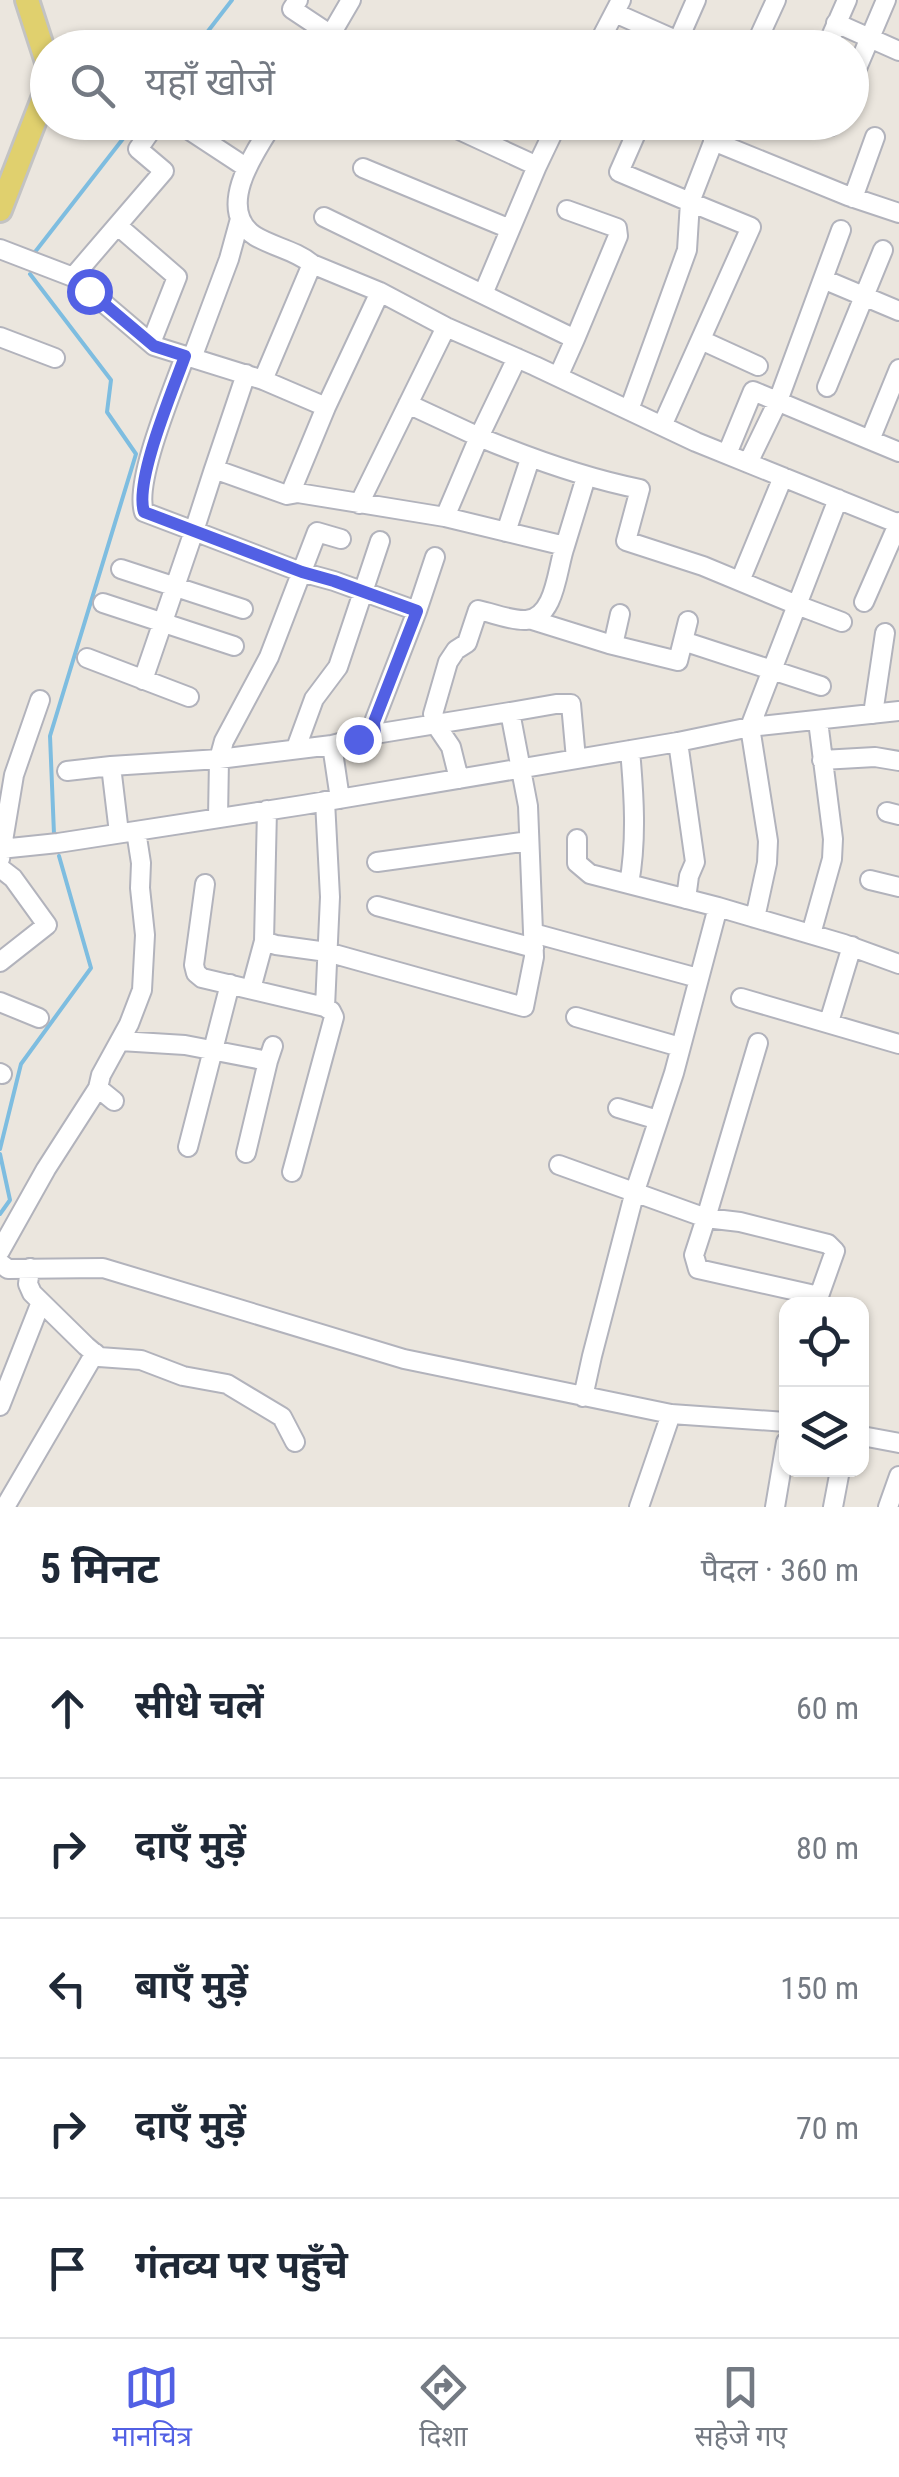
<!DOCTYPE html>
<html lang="hi">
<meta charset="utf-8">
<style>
body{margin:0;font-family:"Roboto Condensed","Noto Sans Devanagari",sans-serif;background:#f2f2f3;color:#1f2937}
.controls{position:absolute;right:30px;bottom:30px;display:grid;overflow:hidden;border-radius:20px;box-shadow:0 2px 8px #0004}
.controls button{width:90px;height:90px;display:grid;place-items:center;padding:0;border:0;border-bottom:2px solid #e0e1e3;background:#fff;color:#1f2937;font:50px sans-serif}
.stop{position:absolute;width:30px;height:30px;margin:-22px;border:8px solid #5260e4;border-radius:50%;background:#fff}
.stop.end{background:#5260e4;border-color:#fff;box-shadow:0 2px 10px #0008}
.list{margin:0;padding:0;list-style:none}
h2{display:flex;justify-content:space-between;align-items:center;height:130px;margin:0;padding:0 40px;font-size:42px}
h2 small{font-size:32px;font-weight:400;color:#747a83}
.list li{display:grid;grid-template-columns:65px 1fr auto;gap:30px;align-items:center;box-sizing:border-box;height:140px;padding:0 40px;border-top:2px solid #e0e1e3}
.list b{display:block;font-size:38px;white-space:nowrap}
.list em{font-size:32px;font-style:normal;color:#747a83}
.icon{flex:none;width:55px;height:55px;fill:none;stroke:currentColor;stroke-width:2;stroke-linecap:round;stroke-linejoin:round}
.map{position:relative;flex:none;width:899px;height:1507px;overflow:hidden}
.search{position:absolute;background:#fff;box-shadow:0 2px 8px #0004;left:30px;right:30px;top:30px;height:110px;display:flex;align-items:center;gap:25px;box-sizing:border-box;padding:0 35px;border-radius:55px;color:#747a83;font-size:38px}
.sheet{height:830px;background:#fff}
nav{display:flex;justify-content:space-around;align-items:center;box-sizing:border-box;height:140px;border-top:2px solid #e0e1e3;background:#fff;font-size:28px;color:#747a83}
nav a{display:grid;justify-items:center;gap:5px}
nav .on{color:#5260e4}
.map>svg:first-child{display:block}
</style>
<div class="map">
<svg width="899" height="1507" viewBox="0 0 899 1507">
<rect width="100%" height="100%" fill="#ebe6de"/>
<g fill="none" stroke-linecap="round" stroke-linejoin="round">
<path stroke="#7ebde0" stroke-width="4" d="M195,48L232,0
M35,252L136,122
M30,274L111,380L107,412L136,454L50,736L54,834
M0,1149L21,1064L91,968L59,856
M0,1154L10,1200L0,1214"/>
<g stroke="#b2b3bc" stroke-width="22">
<path id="minor" d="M298,0L292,9L331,35
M615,13L678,41L696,0
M836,23L899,51
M323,48L351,0
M596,48L621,0
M754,48L776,0
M826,48L847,0
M852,80L886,0
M177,122L247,168
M274,122C256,150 214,209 255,236C273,247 295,250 312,264L380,292L446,327L535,366L696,442L899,524
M442,122L537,166
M641,122L619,172L690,202L721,122
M821,122L831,126L833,122
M713,141L848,196L899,213
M363,168L510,229
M853,198L875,137
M567,210L617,228L618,236L575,339
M324,217L575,339L558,377
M118,226L177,277L151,343
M0,249L73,277L154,346L263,380L326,407
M73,277L164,171L138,149L157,122
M823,279L899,311
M483,294L537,166L558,122
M0,337L55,358
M701,340L758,366
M185,356C173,390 134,481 144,512L194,531L214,469
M192,358L229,259L240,219
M517,358L479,437C532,459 584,478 640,489L626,541L703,566L797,605L838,499
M246,374L214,469L287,495L298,493L445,517L479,437L408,404
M263,380L312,264
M827,387L883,250
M629,410L687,250L690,202L751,227L662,426
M870,440L899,452
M727,454L753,391L870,440L899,369
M748,463L778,401L841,230
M290,494L326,407L380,292
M359,504L446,327
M445,517L565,546L586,477
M506,532L530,459
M121,569L243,609
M740,581L783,477
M864,602L899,522
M103,603L234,646
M417,611L435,557
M532,620L609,644L678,661L688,621
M683,641L821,686
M613,645L620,614
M87,658L189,697
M143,680L194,531L301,572L334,581L417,611L374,722L375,734L332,745L340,799
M873,714L885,633
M375,734L510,712
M678,742L695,862L689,876L686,899
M296,748L314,699L338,667L380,541
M822,760L875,757L899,761
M111,766L219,759L332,745
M67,771L111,766L119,833
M459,779L451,747L436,725L433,714L448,662L456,650L467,643L478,610C493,613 511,621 526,620C556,618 557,567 565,546
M267,810L264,941L276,945L327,952L524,1007L534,957L528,806L510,712L556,704H571L576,759
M887,812L899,815
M218,818L219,759L224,741L269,657L317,532L341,539
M577,839V863L590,874L718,907
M0,849L58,843L303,805L678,742L750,727L899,711
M0,859L14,775L40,700
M377,862L529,841
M0,868L13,878L47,925L0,962
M870,880L899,887
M205,884L194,965L196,973L202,978L325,1007L331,1011L334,1017L292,1172
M629,884C637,840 634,795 630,750
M377,906L534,948
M755,918L767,863L768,841L750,727L797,605L842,622
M533,933L698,978
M811,934L832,859L833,839L818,721
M251,989L264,941
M741,998L899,1044
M0,1002L39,1018
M325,1007L330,897L325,801
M576,1017L680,1047
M829,1022L852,946
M120,1041L185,1045L268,1061L273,1046
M0,1073L2,1074
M114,1101L98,1088L101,1075L129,1024L142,990L145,935L140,888L141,863L136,831
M618,1108L658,1120
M188,1147L230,984
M246,1153L268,1061
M559,1165L706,1218L694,1255L698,1269L819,1296L835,1251L828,1244L740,1222L706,1218L758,1043
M0,1251L46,1169L98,1088
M0,1263L8,1269L103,1268L404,1359L671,1414L786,1422
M30,1268L28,1284L32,1293L86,1346L99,1357L141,1360L183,1376L227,1384L282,1417L295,1442
M583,1397L592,1356L635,1191L674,1073L718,907L844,944L899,964
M0,1406L41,1302
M862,1436L899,1443
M5,1507L95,1353
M639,1507L671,1414
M775,1507L786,1442
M833,1507L840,1470
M888,1507L899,1476"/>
</g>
<g stroke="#c3c3c3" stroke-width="28">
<path id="major" d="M27,0L48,65
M0,210L48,86"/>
</g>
<use href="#minor" stroke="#fff" stroke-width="18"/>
<use href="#major" stroke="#e0d06e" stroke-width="22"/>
</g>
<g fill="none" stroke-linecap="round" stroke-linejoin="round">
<path stroke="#5260e4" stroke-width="12" d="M89,291L154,346L185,356C173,390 134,481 144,512L302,572L334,581L417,611L374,722L375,734L358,739"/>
</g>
</svg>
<div class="controls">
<button><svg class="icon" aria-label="locate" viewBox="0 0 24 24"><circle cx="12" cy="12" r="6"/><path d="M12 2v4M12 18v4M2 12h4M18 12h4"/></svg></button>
<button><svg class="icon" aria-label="layers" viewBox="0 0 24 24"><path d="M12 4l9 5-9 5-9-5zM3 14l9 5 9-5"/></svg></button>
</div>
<div class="stop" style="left:89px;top:291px"></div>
<div class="stop end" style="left:358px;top:739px"></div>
<div class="search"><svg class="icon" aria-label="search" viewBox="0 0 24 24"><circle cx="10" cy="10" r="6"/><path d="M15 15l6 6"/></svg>यहाँ खोजें</div>
</div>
<section class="sheet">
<h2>5 मिनट<small>पैदल · 360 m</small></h2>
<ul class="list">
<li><svg class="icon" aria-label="ahead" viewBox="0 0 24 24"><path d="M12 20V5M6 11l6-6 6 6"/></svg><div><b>सीधे चलें</b></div><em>60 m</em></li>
<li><svg class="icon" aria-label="right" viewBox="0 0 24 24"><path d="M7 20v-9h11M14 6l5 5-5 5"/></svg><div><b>दाएँ मुड़ें</b></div><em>80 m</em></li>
<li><svg class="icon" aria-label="left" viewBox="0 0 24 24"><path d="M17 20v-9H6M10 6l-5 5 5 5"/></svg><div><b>बाएँ मुड़ें</b></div><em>150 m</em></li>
<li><svg class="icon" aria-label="right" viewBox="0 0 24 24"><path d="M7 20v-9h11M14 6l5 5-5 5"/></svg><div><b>दाएँ मुड़ें</b></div><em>70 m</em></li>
<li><svg class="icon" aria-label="arrive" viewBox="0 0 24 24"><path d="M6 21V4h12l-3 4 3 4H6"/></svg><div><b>गंतव्य पर पहुँचे</b></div></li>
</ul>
</section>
<nav>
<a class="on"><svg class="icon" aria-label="map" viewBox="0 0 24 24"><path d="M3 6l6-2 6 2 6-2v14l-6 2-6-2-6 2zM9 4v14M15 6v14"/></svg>मानचित्र</a>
<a><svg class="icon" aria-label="directions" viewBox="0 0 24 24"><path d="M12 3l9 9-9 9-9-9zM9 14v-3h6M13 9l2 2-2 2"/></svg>दिशा</a>
<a><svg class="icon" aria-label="saved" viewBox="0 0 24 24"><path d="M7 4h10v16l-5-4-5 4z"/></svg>सहेजे गए</a>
</nav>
